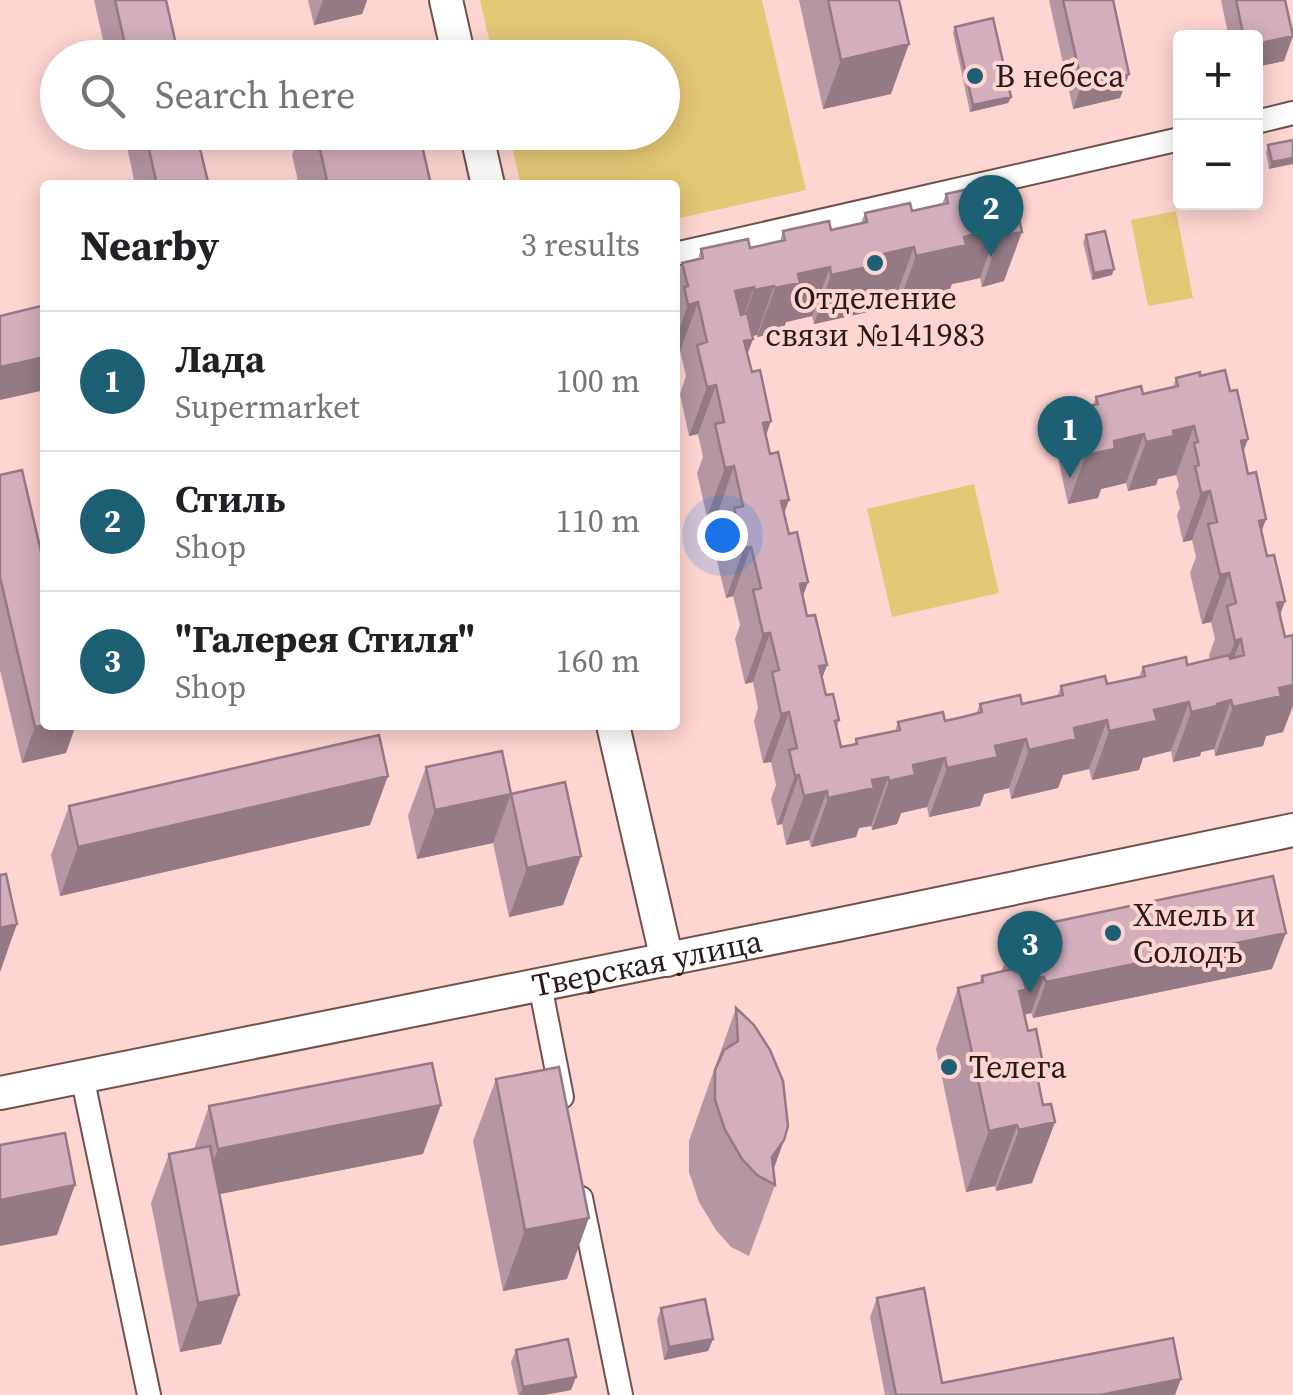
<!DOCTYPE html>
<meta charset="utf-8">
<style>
body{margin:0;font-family:"Source Serif 4",serif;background:#f2f2f2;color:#202124}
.controls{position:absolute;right:30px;top:30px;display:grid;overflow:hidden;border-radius:10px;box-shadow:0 5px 25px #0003}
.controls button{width:90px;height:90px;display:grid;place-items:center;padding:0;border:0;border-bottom:2px solid #e0e0e0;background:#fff;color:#202124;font:50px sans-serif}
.you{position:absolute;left:722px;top:535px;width:35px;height:35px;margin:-25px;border:8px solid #fff;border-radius:50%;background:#1a73e8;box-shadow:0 0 0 15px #1a73e833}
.badge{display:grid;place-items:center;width:65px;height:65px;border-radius:50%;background:#1d6073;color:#fff;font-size:32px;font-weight:700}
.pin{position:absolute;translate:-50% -82px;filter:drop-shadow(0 2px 5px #0008)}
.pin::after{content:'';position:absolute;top:52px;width:35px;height:30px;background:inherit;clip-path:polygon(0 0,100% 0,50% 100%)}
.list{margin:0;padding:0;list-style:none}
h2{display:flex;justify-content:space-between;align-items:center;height:130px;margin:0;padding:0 40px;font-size:42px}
h2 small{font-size:32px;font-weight:400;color:#757577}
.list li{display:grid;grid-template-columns:65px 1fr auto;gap:30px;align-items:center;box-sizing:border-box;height:140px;padding:0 40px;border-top:2px solid #e0e0e0}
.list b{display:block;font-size:38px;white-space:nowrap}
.list p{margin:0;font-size:32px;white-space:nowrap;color:#757577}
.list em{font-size:32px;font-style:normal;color:#757577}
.icon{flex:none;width:55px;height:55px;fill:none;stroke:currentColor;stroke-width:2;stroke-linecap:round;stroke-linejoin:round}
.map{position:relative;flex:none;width:1293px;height:1395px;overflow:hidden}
.search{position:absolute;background:#fff;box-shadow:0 5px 25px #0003;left:40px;top:40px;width:640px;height:110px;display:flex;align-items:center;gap:25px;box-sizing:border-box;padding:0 35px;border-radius:55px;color:#757577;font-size:38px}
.panel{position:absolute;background:#fff;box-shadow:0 5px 25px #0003;left:40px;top:180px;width:640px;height:550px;border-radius:10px}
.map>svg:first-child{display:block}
</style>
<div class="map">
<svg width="1293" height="1395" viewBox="0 0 1293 1395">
<rect width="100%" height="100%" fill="#fed5d1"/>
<path fill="#e5c775" d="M480,0H762L806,190L675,219V185H521L509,133L662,132V58L493,57Z
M1176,211L1193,298L1148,306L1131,220Z
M974,484L999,593L892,617L867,509Z"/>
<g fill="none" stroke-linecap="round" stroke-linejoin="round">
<g stroke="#72504d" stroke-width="26">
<path id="street" d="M1256,122L1293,113
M675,254L1180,139
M540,985L562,1097
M82,1076L149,1395
M581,1198L621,1395"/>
</g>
<g stroke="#72504d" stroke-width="36">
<g id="secondary">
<path d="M446,0L459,58"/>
<path d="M476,132L488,185"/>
<path d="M613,725L667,960"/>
<path id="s1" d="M0,1093L837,925L1293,830"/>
</g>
</g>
<use href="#street" stroke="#fff" stroke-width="22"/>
<use href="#secondary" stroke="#fff" stroke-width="32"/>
</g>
<path fill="#b596a3" d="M94,0H166L179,58H107Z
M308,0H367L362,14L314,25Z
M799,0H899L891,94L823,109Z
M1049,0H1113L1129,74L1120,98L1073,109Z
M1221,0H1285L1284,61L1256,67V38H1229Z
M955,27L1011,97L1008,103L970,112L953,33Z
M124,132H196L208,182L207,185H135Z
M301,132H419L431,185H299L292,155Z
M1293,140L1269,169L1266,152L1268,145Z
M1012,187L1004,281L982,287L980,278L963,282L952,284L948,294L898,305L896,296L872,302L868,312L814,324L812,316L786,322L782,332L757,337V335L752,336L753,339L747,353L789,534L808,582L803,596L807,616L827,665L822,678L826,695L839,720L837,727L841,747L854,745L856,739L895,731L898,722L945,721L976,714L980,704H1022L1057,697L1061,686L1107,684L1139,677L1143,667L1187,665L1210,660L1209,655L1215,639L1211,622L1202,624L1190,573L1196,557L1192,540L1183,542L1177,515L1180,508L1176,492L1179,485L1176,475L1158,479L1156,485L1128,491L1126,483L1101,489L1098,498L1068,504L1058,458L1076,409L1093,405L1096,397L1143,394L1173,387L1176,378L1200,376L1243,452L1248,474L1266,519L1261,532L1267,556L1285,601L1280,615L1283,732L1266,736L1263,746L1215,756L1214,749L1201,752L1200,756L1173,762L1171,751L1143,758L1139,770L1092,780L1089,769L1063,775L1058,788L1011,799L1009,788L984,794L980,806L929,817L927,807L901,813L897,824L872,830L871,826L859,828L856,837L811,847L809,840L786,845L782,824L777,825L771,799L776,785L771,762L763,763L754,721L758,708L753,682L745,684L735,639L740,625L733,596L726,598L716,557L722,540L717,515L707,517L697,473L703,457L698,434L689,436L680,394L686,376L680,351L675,353V283L682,263L698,259L701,249L750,248L780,241L783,231L831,230L861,223L865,213L912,211L942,204L946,194L993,191Z
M1086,235L1112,275L1092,280L1083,242Z
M0,475L66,753L22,763L0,670Z
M426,767L511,794L493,843L417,859L408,816Z
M511,794L581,856L563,905L509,917L493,843Z
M69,806L370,825L60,896L51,855Z
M1044,924L1272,969L1033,1018L1031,1013L1024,1015L1043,1105L1055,1122L1032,1183L996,1191L995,1186L966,1192L936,1049L958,988L979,983L982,976L1001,972L1013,944L1023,942L1026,935L1041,932Z
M736,1008L784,1140L773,1170L775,1185L749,1256L731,1247L716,1230L699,1202L689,1172V1141Z
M496,1079L567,1279L503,1291L473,1141Z
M209,1106L423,1154L219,1194L221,1344L180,1352L151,1203L169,1154L194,1149Z
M877,1298L942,1383L1175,1395H885L870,1317Z
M661,1308L713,1339L708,1351L664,1360L657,1320Z
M516,1350L576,1377L571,1390L544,1395H518L511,1362Z"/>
<path fill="#947a84" d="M323,0H367L362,14L314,25Z
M1293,36L1284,61L1256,67V44Z
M909,44L891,94L823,109L841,60Z
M1129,74L1120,98L1073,109L1082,84Z
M1011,97L1008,103L970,112L973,105Z
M1293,158V164L1269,169L1272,162Z
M997,229L980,278L952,284L948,294L898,305L916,256L964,237Z
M1022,232L1004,281L982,287L999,237Z
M914,247L896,296L872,302L868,312L814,324L831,275L884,254Z
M830,267L812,316L786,322L782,332L757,337L775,288L798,274Z
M1114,269L1112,275L1092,280L1094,273Z
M774,286L757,335L736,339L754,290Z
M754,287L736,337L735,291Z
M698,302L680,351L675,353V341L688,305Z
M753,339L735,388L744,341Z
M45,357V390L0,400V367Z
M716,385L698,434L689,436L707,387Z
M771,421L754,470L763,423Z
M1194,426L1176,475L1158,479L1156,485L1128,491L1146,442L1173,431Z
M1144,434L1126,483L1101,489L1098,498L1068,504L1086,455L1114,441Z
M1248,439L1230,488L1241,441Z
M734,466L717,515L707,517L725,468Z
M1210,491L1192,540L1183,542L1201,493Z
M789,500L771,549L781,501Z
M1266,519L1248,568L1259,521Z
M751,547L733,596L726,598L744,548Z
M1229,573L1211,622L1202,624L1220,575Z
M808,582L790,631L800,584Z
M1285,601L1267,650L1277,603Z
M770,633L753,682L745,684L763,634Z
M1241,639L1223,688L1217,690L1235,641Z
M827,665L809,714L819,666Z
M1293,685V706L1283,732L1266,736L1263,746L1215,756L1233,707L1279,688Z
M1231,700L1214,749L1201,752L1200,756L1173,762L1191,712Z
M1189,702L1171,751L1143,758L1139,770L1092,780L1109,731L1154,710Z
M789,712L771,762L763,763L781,714Z
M1107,720L1089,769L1063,775L1058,788L1011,799L1029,750L1074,728Z
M45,725H76L66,753L22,763L35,727Z
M1026,739L1009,788L984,794L980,806L929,817L947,768L995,746Z
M945,758L927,807L901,813L897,824L872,830L889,781L913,765Z
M799,775L782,824L777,825L795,776Z
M388,776L370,825L60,896L78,847Z
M888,777L871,826L859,828L856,837L811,847L828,798L872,780Z
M827,791L809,840L786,845L804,796Z
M511,794L493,843L417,859L435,810Z
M581,856L563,905L509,917L527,868Z
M17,924L0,972V928Z
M1286,933L1272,969L1033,1018L1046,982Z
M1044,977L1031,1013L1016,1016L997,1053L1024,981Z
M1043,1064L1021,1125L1017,1126L995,1186L966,1192L989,1131L1035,1066Z
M441,1105L423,1154L200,1198L218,1149Z
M1055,1122L1032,1183L996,1191L1019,1130Z
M784,1140L769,1182L772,1157Z
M75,1185L57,1235L0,1246V1200Z
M589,1218L567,1279L503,1291L525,1230Z
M239,1295L221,1344L180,1352L198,1303Z
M713,1339L708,1351L664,1360L669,1347Z
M576,1377L571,1390L544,1395H520L523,1387Z
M1181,1379L1175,1395H1100Z"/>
<path fill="#d3aebd" stroke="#947a84" stroke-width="2.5" d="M115,0H166L179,58H128Z
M828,0H899L909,44L841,60Z
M1063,0H1113L1129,74L1082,84Z
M1236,0H1285L1293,36L1256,44V38H1244Z
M993,18L1011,97L973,105L955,27Z
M145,132H196L208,182L196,185H157Z
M316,132H419L431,185H328Z
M1293,140V158L1272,162L1268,145Z
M991,184L993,191L1012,187L1022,232L999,237L997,229L981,232L964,237L966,245L916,256L914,247L884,254L886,263L831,275L830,267L798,274L800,283L775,288L774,286L754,290V287L735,291L741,315L747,313L753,339L744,341L752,372L760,370L771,421L763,423L770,454L778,452L789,500L781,501L789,534L797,532L808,582L800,584L807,616L815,615L827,665L819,666L826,695L833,694L839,720L835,721L841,747L857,744L856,739L900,730L898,722L943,712L945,721L963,717L982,712L980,704L1020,695L1022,704L1063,695L1061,686L1105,676L1107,684L1145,676L1143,667L1186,657L1187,665L1229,655L1230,659L1244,655L1241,639L1235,641L1227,606L1236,603L1229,573L1220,575L1208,524L1217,522L1210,491L1201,493L1195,466L1199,465L1194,443L1198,442L1194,426L1173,431L1174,436L1146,442L1144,434L1114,441L1115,449L1086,455L1076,409L1098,404L1096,397L1141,386L1143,394L1178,386L1176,378L1200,372V376L1225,370L1230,391L1237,390L1248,439L1241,441L1248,474L1256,472L1266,519L1259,521L1267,556L1274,555L1285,601L1277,603L1285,637L1293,635V685L1279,688L1281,696L1233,707L1231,700L1217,704V706L1191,712L1189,702L1154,710L1157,721L1109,731L1107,720L1074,728L1076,739L1029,750L1026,739L995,746L998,757L947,768L945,758L913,765L915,775L889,781L888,777L872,780L874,788L828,798L827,791L804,796L799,775L795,776L789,750L797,748L789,712L781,714L772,672L779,670L770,633L763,634L753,590L761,588L751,547L744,548L734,508L743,506L734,466L725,468L715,424L724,422L716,385L707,387L697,345L707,342L698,302L688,305L684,287L688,286L682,263L703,258L701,249L748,239L750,248L785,240L783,231L829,221L831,230L867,222L865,213L910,203L912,211L948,203L946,194Z
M1105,231L1114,269L1094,273L1086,235Z
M45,305V357L0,367V316Z
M22,470L45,569V725L35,727L0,577V475Z
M379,735L388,776L78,847L69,806Z
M502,751L511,794L435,810L426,767Z
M565,782L581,856L527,868L511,794Z
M6,874L17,924L0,928V875Z
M1273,876L1286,933L1046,982L1044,977L1024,981L1021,967L1012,969L1008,953L1014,951L1013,944L1027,941L1026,935L1045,931L1044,924Z
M1021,967L1026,990L1019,991L1028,1031L1036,1029L1043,1064L1035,1066L1043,1105L1051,1104L1055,1122L1019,1130L1017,1125L989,1131L958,988L983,982L982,976Z
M736,1008L754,1025L770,1050L783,1081L788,1126L784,1140L772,1157L775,1185L757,1175L742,1159L725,1130L715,1100V1070L724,1050L738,1041Z
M432,1063L441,1105L218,1149L209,1106Z
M559,1067L589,1218L525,1230L496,1079Z
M65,1133L75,1185L0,1200V1145Z
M210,1146L239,1295L198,1303L169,1154Z
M924,1288L942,1383L1173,1338L1181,1379L1100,1395H896L877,1298Z
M705,1299L713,1339L669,1347L661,1308Z
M568,1339L576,1377L523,1387L516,1350Z"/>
<g fill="#1d6073" stroke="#fed5d1" stroke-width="4">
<circle cx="975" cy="76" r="10"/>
<circle cx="875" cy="263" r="10"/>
<circle cx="1113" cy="933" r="10"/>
<circle cx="949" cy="1067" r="10"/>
</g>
<g text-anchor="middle" stroke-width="8" stroke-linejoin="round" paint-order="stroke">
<g font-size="32" fill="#291a19" stroke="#fed5d1" text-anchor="start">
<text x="995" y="87">В небеса</text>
<text x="875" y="309" text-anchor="middle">Отделение<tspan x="875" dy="37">связи №141983</tspan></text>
<text x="1133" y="926">Хмель и<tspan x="1133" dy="37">Солодъ</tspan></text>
<text x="969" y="1078">Телега</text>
</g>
<g font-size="32" fill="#291a19" stroke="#fed5d1">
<text dy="11" stroke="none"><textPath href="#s1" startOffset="660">Тверская улица</textPath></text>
</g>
</g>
</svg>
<div class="controls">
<button>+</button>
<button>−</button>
</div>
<div class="you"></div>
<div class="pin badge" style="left:1070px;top:478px">1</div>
<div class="pin badge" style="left:991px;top:257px">2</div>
<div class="pin badge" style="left:1030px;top:993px">3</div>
<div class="search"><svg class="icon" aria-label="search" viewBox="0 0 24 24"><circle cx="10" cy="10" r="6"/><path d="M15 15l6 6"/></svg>Search here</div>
<section class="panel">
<h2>Nearby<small>3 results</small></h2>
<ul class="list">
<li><span class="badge">1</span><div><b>Лада</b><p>Supermarket</p></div><em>100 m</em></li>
<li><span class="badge">2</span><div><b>Стиль</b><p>Shop</p></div><em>110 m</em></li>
<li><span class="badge">3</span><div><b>&quot;Галерея Стиля&quot;</b><p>Shop</p></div><em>160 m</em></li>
</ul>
</section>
</div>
